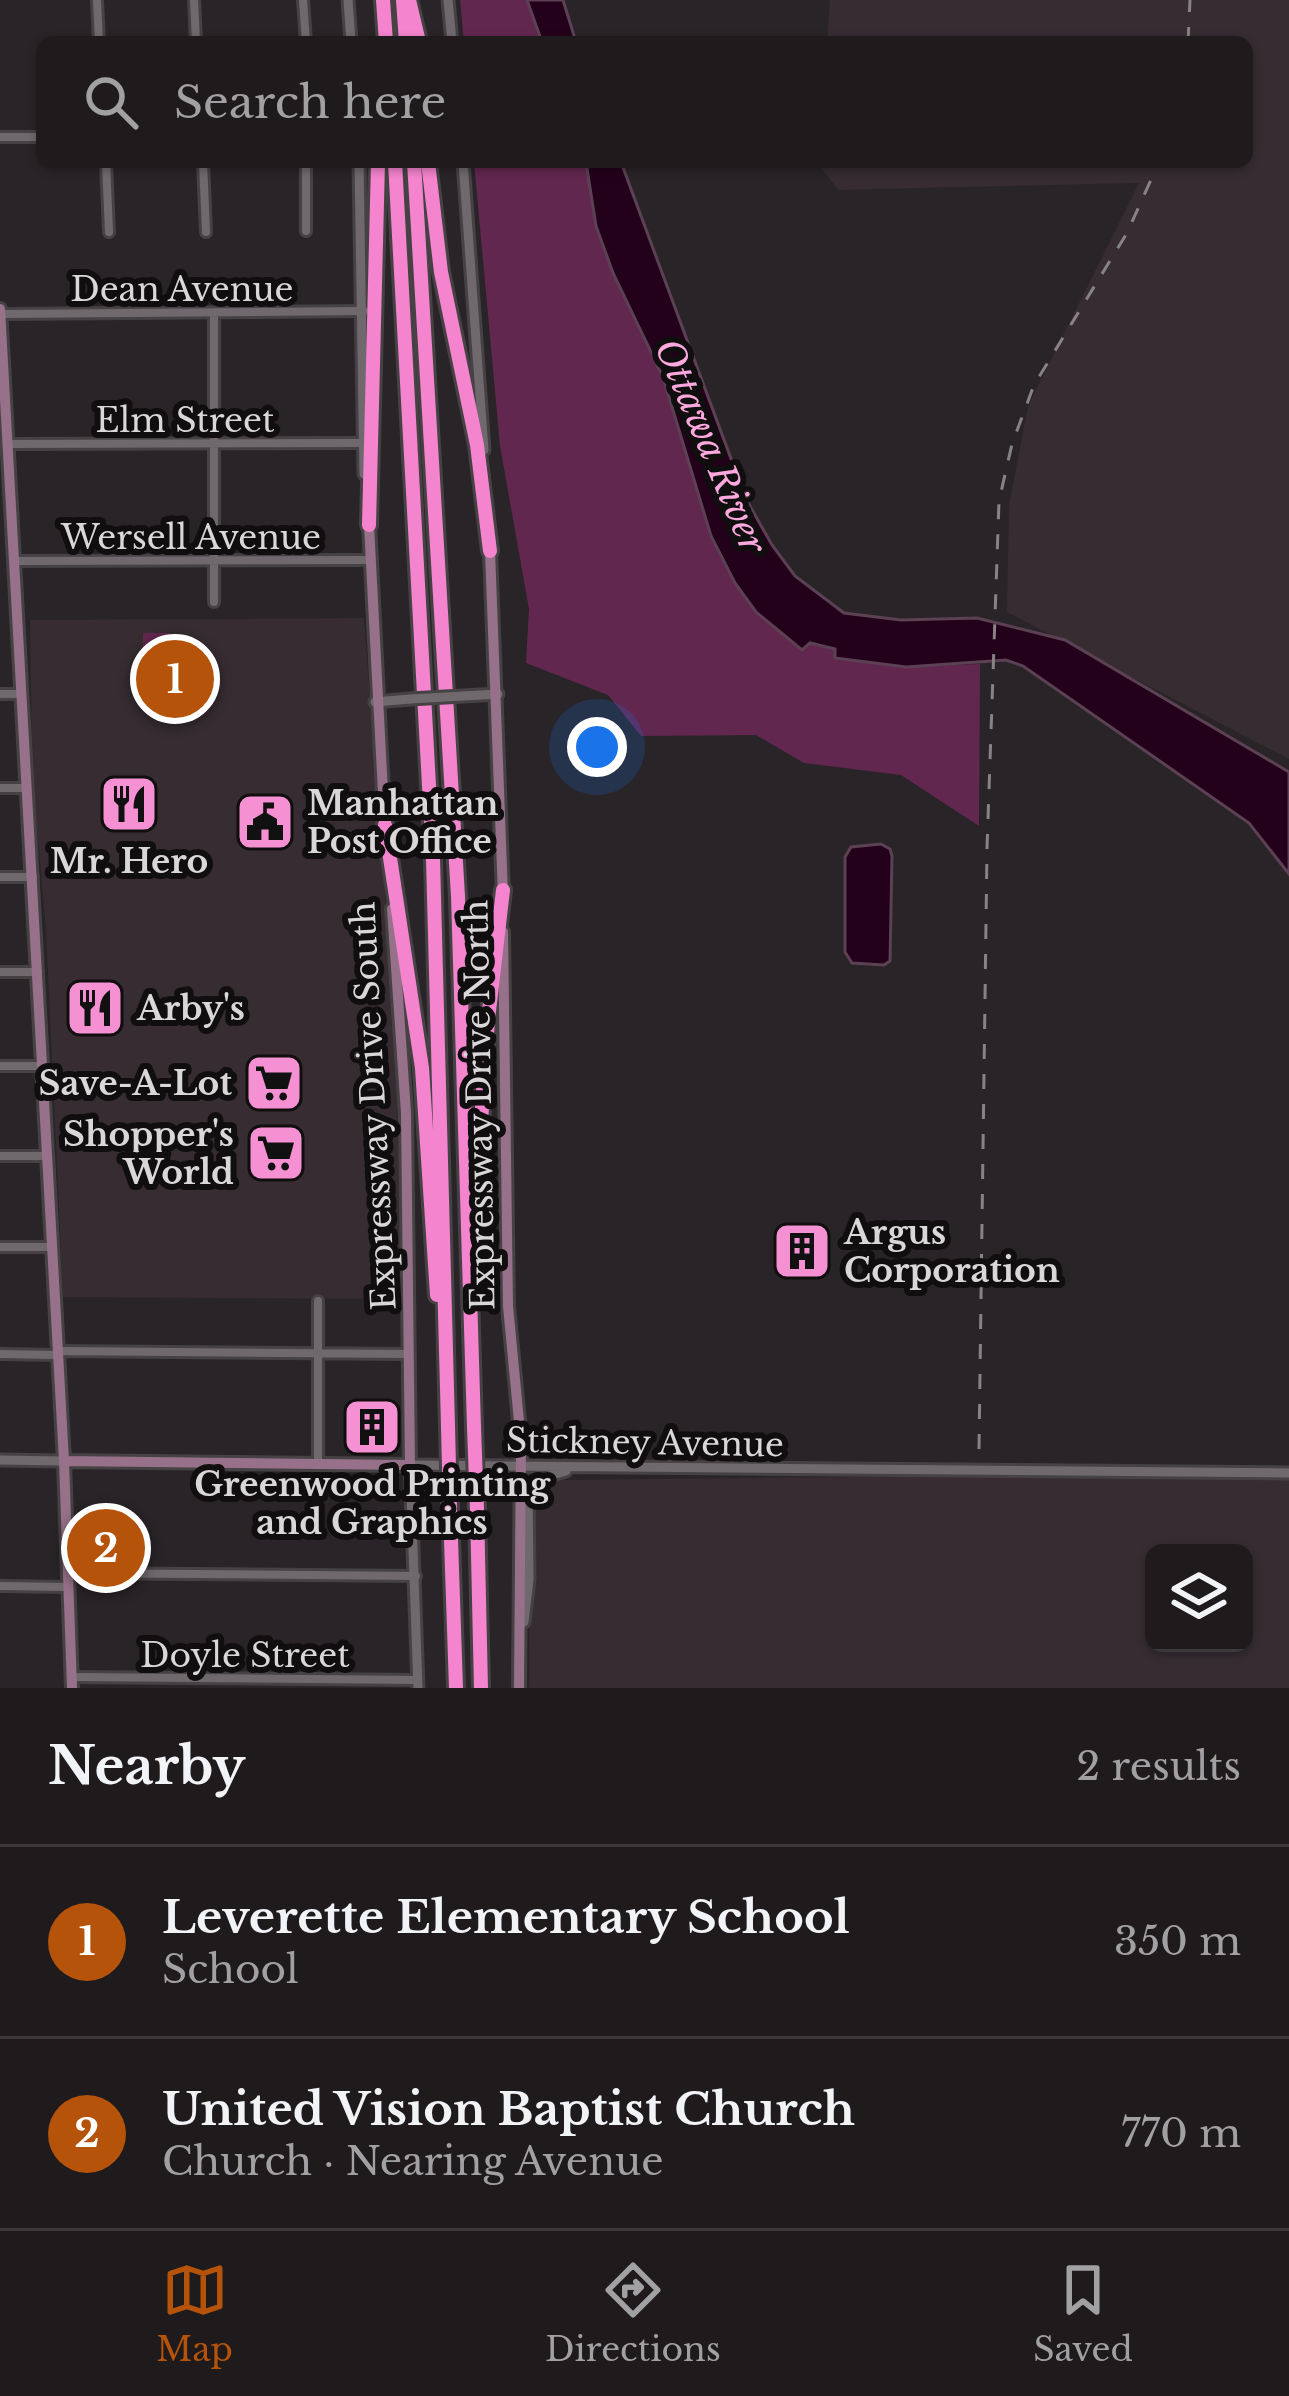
<!DOCTYPE html>
<meta charset="utf-8">
<style>
body{margin:0;font-family:"Libre Baskerville",serif;background:#2c282a;color:#f1f3f6}
.controls{position:absolute;right:36px;bottom:36px;display:grid;overflow:hidden;border-radius:18px;box-shadow:0 3px 9px #0004}
.controls button{width:108px;height:108px;display:grid;place-items:center;padding:0;border:0;border-bottom:3px solid #3c393b;background:#1f1b1d;color:#f1f3f6;font:60px sans-serif}
.you{position:absolute;left:597px;top:747px;width:42px;height:42px;margin:-30px;border:9px solid #fff;border-radius:50%;background:#1a73e8;box-shadow:0 0 0 18px #1a73e833}
.badge{display:grid;place-items:center;width:78px;height:78px;border-radius:50%;background:#b45309;color:#fff;font-size:39px;font-weight:700}
.pin{position:absolute;translate:-50% -50%;border:6px solid #fff;box-shadow:0 3px 12px #0006}
.list{margin:0;padding:0;list-style:none}
h2{display:flex;justify-content:space-between;align-items:center;height:156px;margin:0;padding:0 48px;font-size:51px}
h2 small{font-size:39px;font-weight:400;color:#a1a1a4}
.list li{display:grid;grid-template-columns:78px 1fr auto;gap:36px;align-items:center;box-sizing:border-box;height:192px;padding:0 48px;border-top:3px solid #3c393b}
.list b{display:block;font-size:45px;white-space:nowrap}
.list p{margin:0;font-size:39px;white-space:nowrap;color:#a1a1a4}
.list em{font-size:39px;font-style:normal;color:#a1a1a4}
.icon{flex:none;width:66px;height:66px;fill:none;stroke:currentColor;stroke-width:2;stroke-linecap:round;stroke-linejoin:round}
.map{position:relative;flex:none;width:1289px;height:1688px;overflow:hidden}
.search{position:absolute;background:#1f1b1d;box-shadow:0 3px 9px #0004;left:36px;right:36px;top:36px;height:132px;display:flex;align-items:center;gap:30px;box-sizing:border-box;padding:0 42px;border-radius:18px;color:#a1a1a4;font-size:45px}
.sheet{height:540px;background:#1f1b1d}
nav{display:flex;justify-content:space-around;align-items:center;box-sizing:border-box;height:168px;border-top:3px solid #3c393b;background:#1f1b1d;font-size:33px;color:#a1a1a4}
nav a{display:grid;justify-items:center;gap:6px}
nav .on{color:#b45309}
.map>svg:first-child{display:block}
</style>
<div class="map">
<svg width="1289" height="1688" viewBox="0 0 1289 1688">
<rect width="100%" height="100%" fill="#292427"/>
<path fill="#362c32" fill-rule="evenodd" d="M830,0H1289V759L1007,612L1009,505L1028,406L1139,183L838,190L820,166V162H1247V42H827Z
M364,618L397,1048L403,1265L400,1299L63,1297L46,930L32,770L30,620Z
M1289,1472V1688H529L530,1505L536,1489L557,1480ZM1154,1553H1244V1643H1154Z"/>
<path fill="#62274f" d="M460,0H526L542,42H464Z
M474,162H586L596,226L613,273L663,377L711,536L735,583L810,643L835,649L836,658L906,667L980,664L979,826L901,775L804,763L756,735L641,736L608,695L526,663L529,609L500,446Z
M143,633H170V656L143,655Z"/>
<path fill="#24011a" stroke="#5b4153" stroke-width="3" d="M527,0H563L576,42H542Z
M586,162H621L746,499L772,545L795,576L844,613L901,620L977,618L1065,640L1289,772V874L1249,823L1023,666L1006,660L906,667L835,658V649L810,643L802,650L756,612L735,583L711,536L663,377L613,273L596,226Z
M881,844L890,849L892,856L890,961L884,965L852,963L845,952V857L851,847Z"/>
<g fill="none" stroke-linecap="round" stroke-linejoin="round">
<g stroke="#464244" stroke-width="14">
<path id="minor" d="M97,0L99,42
M194,0L196,42
M303,0L306,42
M0,137H42
M106,162L109,232
M203,162L206,232
M306,162V231
M214,313V602
M0,314L364,311
M7,444L363,443
M15,561L369,560
M0,694H20
M0,788H27
M0,877H33
M0,972H38
M0,1066H43
M0,1156H46
M0,1247H52
M58,1351L409,1354
M0,1354L58,1355
M318,1464V1301
M68,1573L416,1576
M0,1586L67,1587
M71,1677L418,1680"/>
</g>
<g stroke="#464244" stroke-width="15">
<path id="tertiary" d="M348,0L351,42
M448,0L452,42
M359,162L364,474
M463,162L484,450
M463,696L498,694
M375,702L410,699
M0,1460L64,1461
M524,1622L529,1579L528,1491L542,1478L566,1471
M418,1688L410,1465L1289,1473"/>
</g>
<g stroke="#464244" stroke-width="16">
<path id="secondary" d="M0,309L64,1461L72,1688
M369,525L385,831
M490,551L503,895
M503,932L508,1306L521,1442L519,1688
M64,1461L410,1465L406,1113L392,909"/>
</g>
<g stroke="#464244" stroke-width="20">
<path id="motorway" d="M383,0L386,42
M403,0L406,42
M409,0L419,42
M395,162L433,859L448,1426
M414,162L458,896L474,1427
M428,162L441,272L477,445L490,551
M369,525L378,162
M385,825L422,1068L437,1295
M476,1195L488,1020L503,890
M450,1510L456,1688
M477,1510L481,1688"/>
</g>
<use href="#minor" stroke="#6f696d" stroke-width="8"/>
<use href="#tertiary" stroke="#6f696d" stroke-width="9"/>
<use href="#secondary" stroke="#97718a" stroke-width="10"/>
<use href="#motorway" stroke="#f484ce" stroke-width="14"/>
<path stroke="#878385" stroke-width="3" stroke-dasharray="15 15" stroke-linecap="butt" d="M1188,42L1190,0
M979,1449L987,848L999,501L1012,444L1034,385L1127,233L1159,162"/>
<g stroke="#464244" stroke-width="15" stroke-linecap="butt">
<path id="tertiary-bridge" d="M410,699L463,696"/>
</g>
<g stroke="#464244" stroke-width="20" stroke-linecap="butt">
<path id="motorway-bridge" d="M448,1426L450,1510
M474,1427L477,1510"/>
</g>
<use href="#tertiary-bridge" stroke="#6f696d" stroke-width="9"/>
<use href="#motorway-bridge" stroke="#f484ce" stroke-width="14"/>
</g>
<defs>
<g id="restaurant-square" transform="scale(3)"><rect x="-9" y="-9" width="18" height="18" rx="4" fill="#f591d2" stroke="#100e0f"/><path d="M-5-6h1v4h1v-4h1v4h1v-4h1v5L-1.5 .5V6h-2V.5L-5-1ZM5-6V6H3V1.5H1.5Q1.5-4 5-6Z" fill="#111"/></g>
<g id="civic-square" transform="scale(3)"><rect x="-9" y="-9" width="18" height="18" rx="4" fill="#f591d2" stroke="#100e0f"/><path d="M-.6-6.5H3V-4.5H.6V-3L4-1V1h2V6H-6V1h2V-1L-.6-3ZM-1.2 2.5V6h2.4V2.5Z" fill="#111"/></g>
<g id="supermarket-square" transform="scale(3)"><rect x="-9" y="-9" width="18" height="18" rx="4" fill="#f591d2" stroke="#100e0f"/><path d="M-6-5.5h2.5l.6 2H6L4.5 2H-2.5L-4.4-4H-6ZM-1.5 3.2a1.3 1.3 0 1 0 .1 0ZM3 3.2a1.3 1.3 0 1 0 .1 0Z" fill="#111"/></g>
<g id="building-square" transform="scale(3)"><rect x="-9" y="-9" width="18" height="18" rx="4" fill="#f591d2" stroke="#100e0f"/><path d="M-4-6H4V6H1V3H-1V6H-4ZM-2.5-4.3h1.7v1.8h-1.7ZM.8-4.3h1.7v1.8H.8ZM-2.5-1h1.7V.8h-1.7ZM.8-1h1.7V.8H.8Z" fill="#111"/></g>
</defs>
<g fill-rule="evenodd">
<use href="#restaurant-square" x="129" y="804"/>
<use href="#civic-square" x="265" y="822"/>
<use href="#restaurant-square" x="95" y="1008"/>
<use href="#supermarket-square" x="274" y="1083"/>
<use href="#supermarket-square" x="276" y="1153"/>
<use href="#building-square" x="802" y="1251"/>
<use href="#building-square" x="372" y="1427"/>
</g>
<g text-anchor="middle" stroke-width="12" stroke-linejoin="round" paint-order="stroke">
<g font-size="33" fill="#dad7d9" stroke="#100e0f">
<text x="182" y="301">Dean Avenue</text>
<text x="185" y="432">Elm Street</text>
<text x="191" y="549">Wersell Avenue</text>
<text transform="translate(479 1105) rotate(-91)" y="12">Expressway Drive North</text>
<text transform="translate(373 1106) rotate(-93)" y="12">Expressway Drive South</text>
<text transform="translate(645 1442) rotate(1)" y="12">Stickney Avenue</text>
<text x="245" y="1667">Doyle Street</text>
</g>
<g font-size="33" font-weight="bold" fill="#dad7d9" stroke="#100e0f" text-anchor="start">
<text x="307" y="815">Manhattan<tspan x="307" dy="38">Post Office</tspan></text>
<text x="129" y="873" text-anchor="middle">Mr. Hero</text>
<text x="137" y="1020">Arby's</text>
<text x="232" y="1095" text-anchor="end">Save-A-Lot</text>
<text x="234" y="1146" text-anchor="end">Shopper's<tspan x="234" dy="38">World</tspan></text>
<text x="844" y="1244">Argus<tspan x="844" dy="38">Corporation</tspan></text>
<text x="372" y="1496" text-anchor="middle">Greenwood Printing<tspan x="372" dy="38">and Graphics</tspan></text>
</g>
<g font-size="36" font-style="italic" fill="#fea8de" stroke="#100e0f">
<text transform="translate(711 446) rotate(67)" y="13">Ottawa River</text>
</g>
</g>
</svg>
<div class="controls">
<button><svg class="icon" aria-label="layers" viewBox="0 0 24 24"><path d="M12 4l9 5-9 5-9-5zM3 14l9 5 9-5"/></svg></button>
</div>
<div class="you"></div>
<div class="pin badge" style="left:175px;top:679px">1</div>
<div class="pin badge" style="left:106px;top:1548px">2</div>
<div class="search"><svg class="icon" aria-label="search" viewBox="0 0 24 24"><circle cx="10" cy="10" r="6"/><path d="M15 15l6 6"/></svg>Search here</div>
</div>
<section class="sheet">
<h2>Nearby<small>2 results</small></h2>
<ul class="list">
<li><span class="badge">1</span><div><b>Leverette Elementary School</b><p>School</p></div><em>350 m</em></li>
<li><span class="badge">2</span><div><b>United Vision Baptist Church</b><p>Church · Nearing Avenue</p></div><em>770 m</em></li>
</ul>
</section>
<nav>
<a class="on"><svg class="icon" aria-label="map" viewBox="0 0 24 24"><path d="M3 6l6-2 6 2 6-2v14l-6 2-6-2-6 2zM9 4v14M15 6v14"/></svg>Map</a>
<a><svg class="icon" aria-label="directions" viewBox="0 0 24 24"><path d="M12 3l9 9-9 9-9-9zM9 14v-3h6M13 9l2 2-2 2"/></svg>Directions</a>
<a><svg class="icon" aria-label="saved" viewBox="0 0 24 24"><path d="M7 4h10v16l-5-4-5 4z"/></svg>Saved</a>
</nav>
